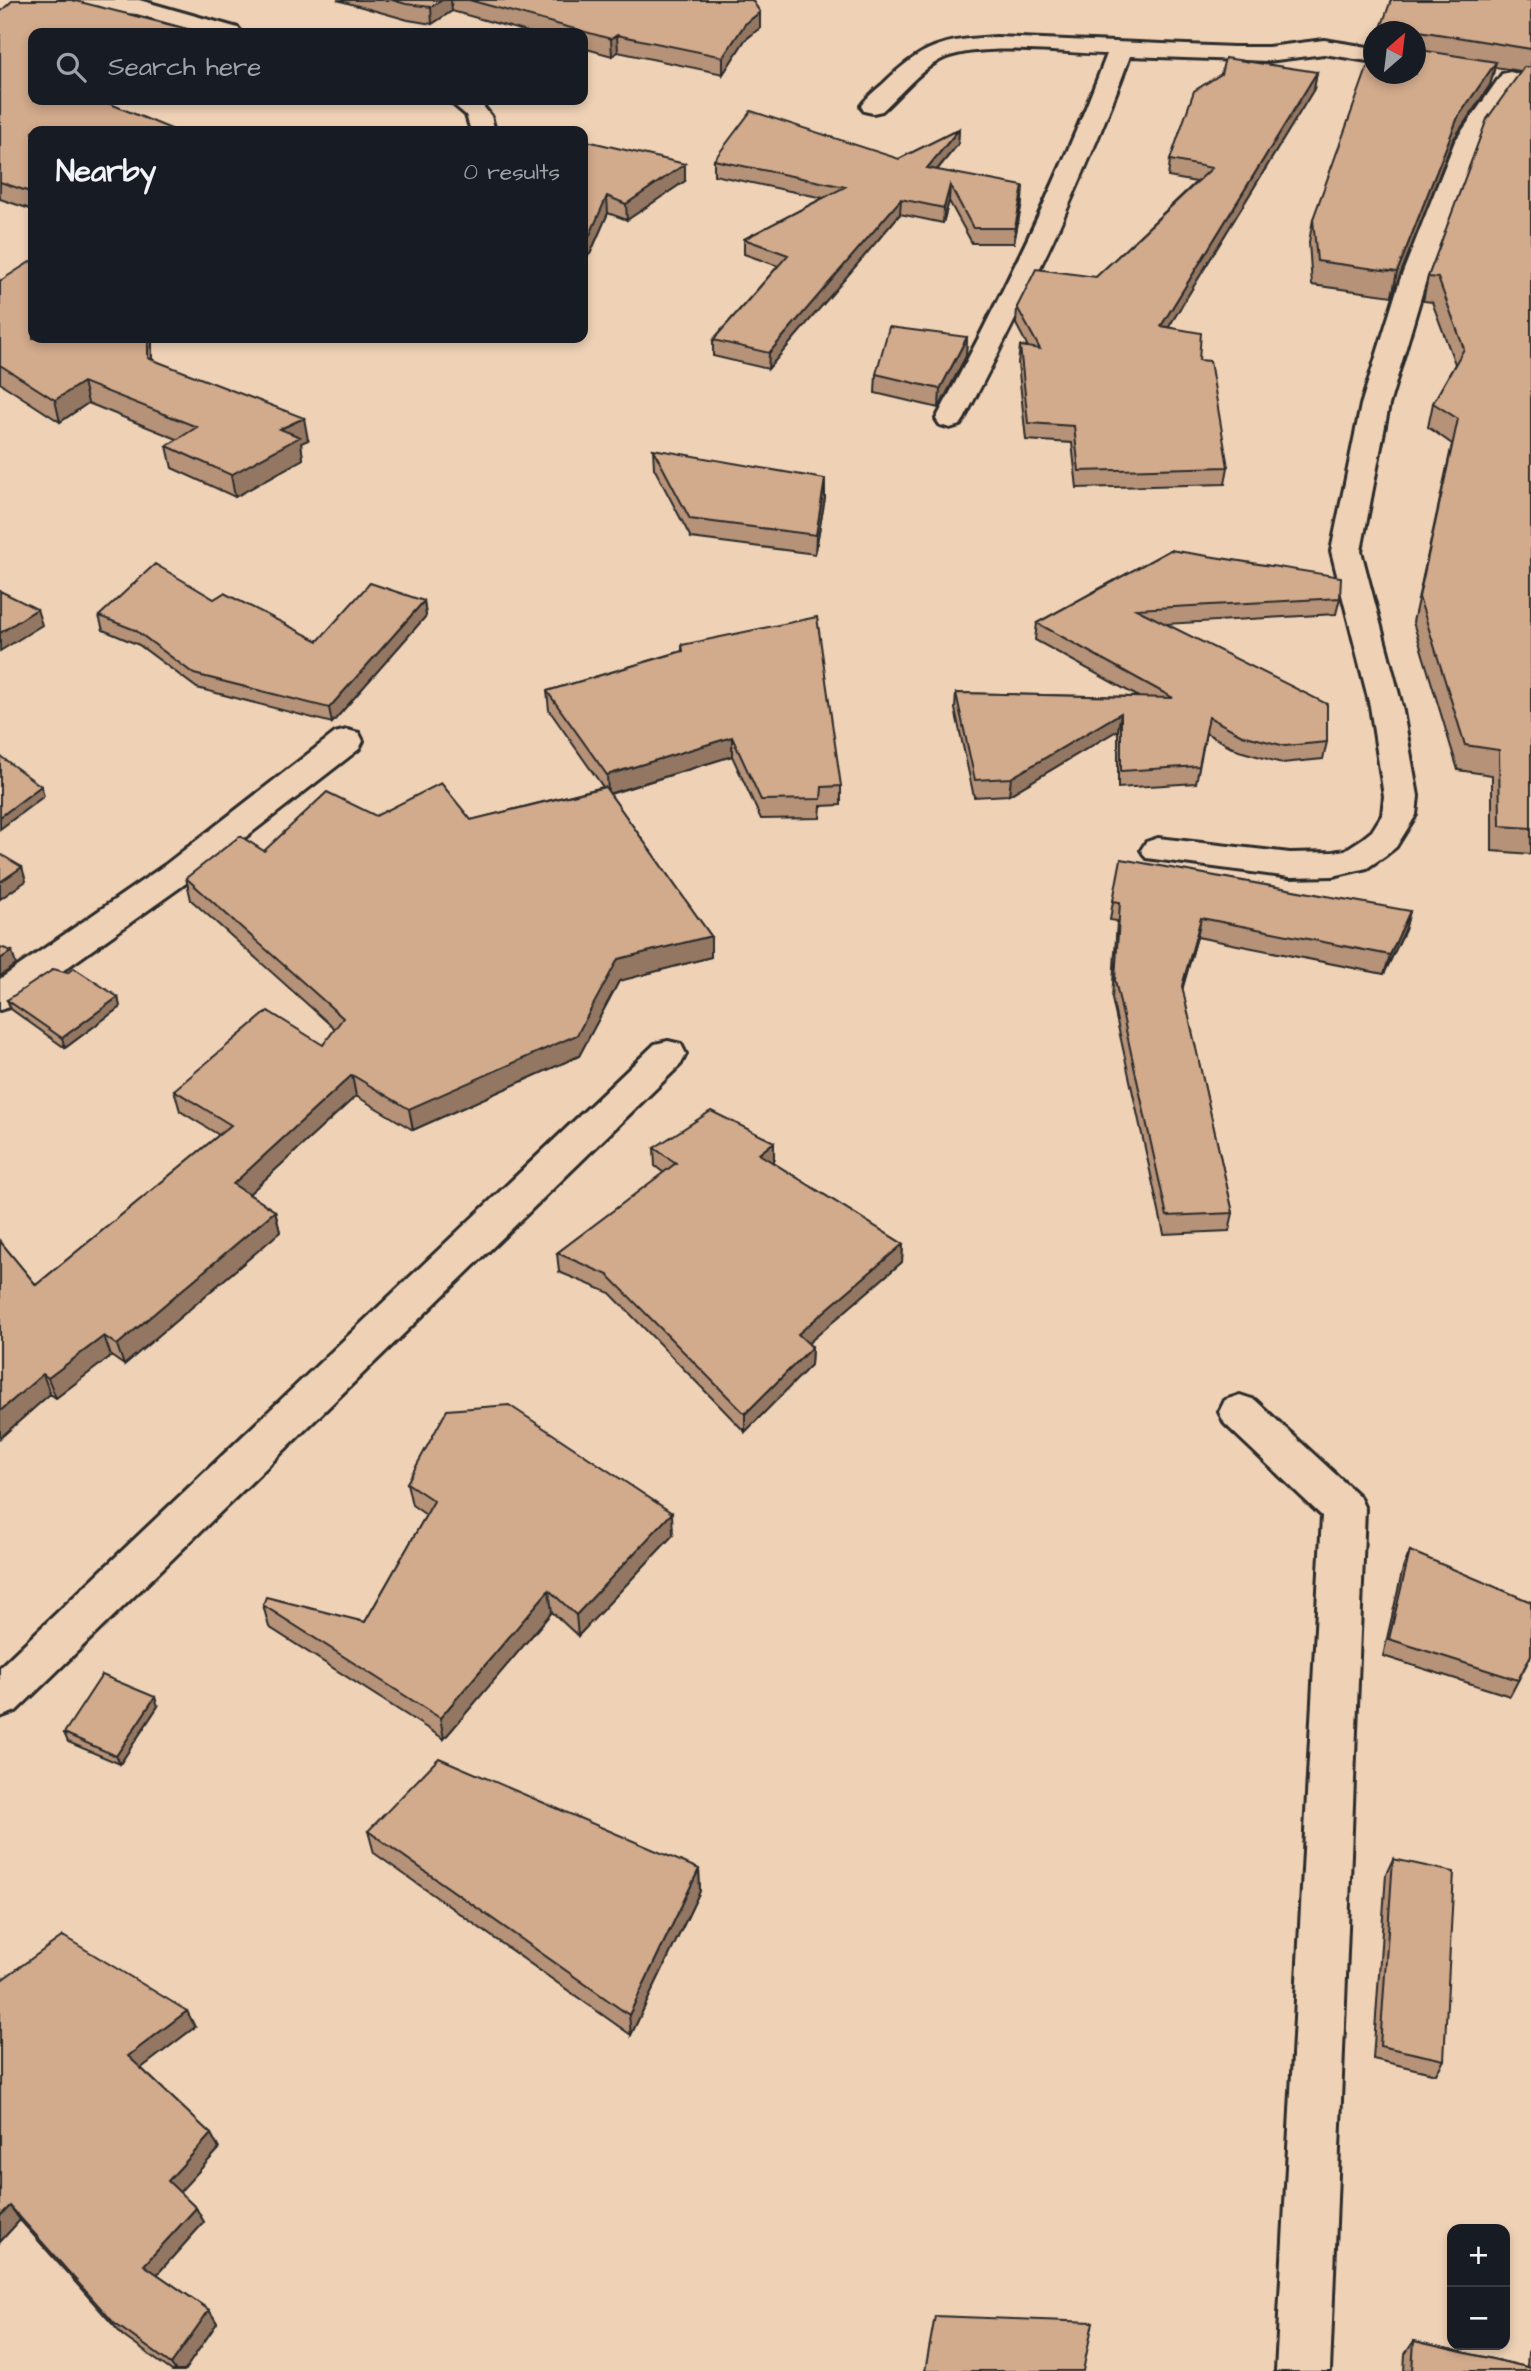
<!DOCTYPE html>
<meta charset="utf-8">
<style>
body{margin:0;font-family:"Architects Daughter",sans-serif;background:#20242c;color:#f1f3f6}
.controls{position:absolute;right:21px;bottom:21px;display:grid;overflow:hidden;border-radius:14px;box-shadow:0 4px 10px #0003}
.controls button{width:63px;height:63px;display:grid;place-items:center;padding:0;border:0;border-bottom:2px solid #363941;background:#171b24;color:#f1f3f6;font:35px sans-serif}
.compass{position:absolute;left:1363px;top:21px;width:63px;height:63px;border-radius:50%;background:#171b24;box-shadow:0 4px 10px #0003;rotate:28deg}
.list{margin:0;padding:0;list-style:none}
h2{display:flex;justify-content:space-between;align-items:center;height:91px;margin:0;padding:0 28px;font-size:30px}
h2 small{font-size:23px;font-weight:400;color:#9ea1a6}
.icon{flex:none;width:38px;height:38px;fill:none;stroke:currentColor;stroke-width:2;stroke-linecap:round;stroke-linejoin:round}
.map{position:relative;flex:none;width:1531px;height:2371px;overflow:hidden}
.search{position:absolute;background:#171b24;box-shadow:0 4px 10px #0003;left:28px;top:28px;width:560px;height:77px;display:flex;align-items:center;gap:18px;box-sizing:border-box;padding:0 24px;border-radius:14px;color:#9ea1a6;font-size:26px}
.panel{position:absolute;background:#171b24;box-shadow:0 4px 10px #0003;left:28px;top:126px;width:560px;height:217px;border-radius:14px}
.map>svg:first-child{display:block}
</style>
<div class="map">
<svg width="1531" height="2371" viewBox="0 0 1531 2371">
<rect width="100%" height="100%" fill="#efd2b6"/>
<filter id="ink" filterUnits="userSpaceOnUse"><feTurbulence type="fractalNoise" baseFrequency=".0143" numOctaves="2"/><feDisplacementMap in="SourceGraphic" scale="14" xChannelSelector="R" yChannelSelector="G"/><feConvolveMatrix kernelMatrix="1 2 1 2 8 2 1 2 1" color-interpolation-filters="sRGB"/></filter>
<g filter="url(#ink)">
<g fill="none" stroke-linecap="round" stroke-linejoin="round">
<g stroke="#2b2b2b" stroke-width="6">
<path id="minor" d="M60,0H139L238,28L242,33H205L137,14L71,7L63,5Z
M996,37L1234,47H1268L1324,40L1374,48V62L1324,54L1268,61L1130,56C1084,181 1026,301 964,419L960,425L950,428L940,425L936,419C1000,300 1059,180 1107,54C1064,53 982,42 944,58C920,69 901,94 882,111L873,113L864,111L861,106C867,97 876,90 884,83C923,45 942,40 996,37Z
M1510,72L1518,74L1522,79L1479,141L1426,280L1389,405L1361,551L1402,706L1418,796L1416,815L1396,847L1386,855L1367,868L1333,876L1290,877L1146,858L1141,850L1146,842L1158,838L1290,853L1333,852L1345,850L1362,839L1372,831L1382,815L1384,796L1370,706L1331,551L1361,405L1400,280L1455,141L1502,74Z
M448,100H478L491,116L495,131H471L466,115Z
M347,730L359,733L363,741L359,749L189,881L13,1006L0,1010V979L165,865L335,733Z
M668,1041L681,1044L686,1054L681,1064L16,1711L0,1717V1667L655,1044Z
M1240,1395L1255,1400L1359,1496L1365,1509L1330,2371H1276L1322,1516L1225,1424L1219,1412L1225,1400Z"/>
</g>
<use href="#minor" fill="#efd2b6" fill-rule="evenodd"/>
</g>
<path fill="#b59278" stroke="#2b2b2b" stroke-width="2" d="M337,0H752L760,12V28L745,40L723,74L618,52L612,56L583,48V33H531L452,11L432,24L408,20Z
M1531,0V854L1492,851V775L1458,770L1413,622L1452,444L1428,427L1433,403L1455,364L1432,302L1423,301L1428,277L1521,71L1495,67L1490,85L1453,140L1392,296L1312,285L1309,242L1313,219L1416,32H1380L1381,28Z
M0,12L33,131V210L0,199Z
M1317,72L1314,89L1168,328L1199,360L1228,467L1225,484L1077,488L1072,443L1026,440L1018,363L1020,346L1028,347L1016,324L1017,307L1096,277L1196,182L1168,177L1170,160Z
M959,129L958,144L937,170L1022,202L1014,243H972L949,201L943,223L900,214L768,369L713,356V340L778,266L744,254V239L823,198L714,175V160L899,159Z
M583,140L685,181L627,220L608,213L590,254Z
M0,281L33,338H152V359L308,440L301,443L303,459L235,497L172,468L167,446L177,439L88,403L60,422L0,383Z
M967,337L966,356L939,408L875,393L876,374Z
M653,449L825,498L815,554L691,538L654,468Z
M1170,550L1340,598L1336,614L1165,624L1327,742L1323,759L1282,763L1239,751L1206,733L1196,783L1118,788V730L1009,795L974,797L955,709L956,693L1139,697L1035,640L1037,623Z
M214,599L318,641L424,601L426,616L332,723L197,688L139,645L103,630L99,616Z
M682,645L841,786V805L821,806L820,818L761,819L732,756L610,794L711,936V957L619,981L579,1056L413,1130L356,1096L249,1194L275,1211L280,1232L124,1365L111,1356L56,1398L50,1394L0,1438V1241L36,1285L219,1135L180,1111L174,1090L323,1045L335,1029L191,900L186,878L264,851L376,816L471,820L603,787L549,710L547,691L682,651Z
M1113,901L1410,911L1405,930L1384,974L1197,937L1182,989L1233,1213L1229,1231L1164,1234L1112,999L1117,921L1110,920Z
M118,997L120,1007L65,1048L11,1009L7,1000Z
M654,1148L774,1160L772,1162L903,1244L902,1262L808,1343L812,1347L811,1365L745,1432L610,1293L559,1272L557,1253L664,1173L655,1166Z
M407,1483L673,1535L578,1636L552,1612L444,1739L269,1627L263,1605L365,1622L426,1515L412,1505Z
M1410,1551L1531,1656L1510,1696L1383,1656L1403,1568Z
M158,1706L120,1764L68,1742L64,1733Z
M368,1831L699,1869L700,1891L631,2035L374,1853Z
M1393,1859L1444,2060L1436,2074L1373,2059L1386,1874Z
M0,1981L195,2027L141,2068L211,2134L219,2149L179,2192L196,2208L204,2222L157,2274L209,2310L217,2323L184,2371H172L123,2336L20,2220L0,2242Z
M1414,2341L1527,2367L1528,2352L1531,2348V2371H1404L1405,2354Z"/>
<path fill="#937762" stroke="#2b2b2b" stroke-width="2" d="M442,0H451L452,11L432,24L431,7Z
M760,12V28L745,40L723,74V57L745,24Z
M617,35L618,52L612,56L611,39Z
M1496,62L1490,85L1453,140L1392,296L1397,272L1458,117Z
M1317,72L1314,89L1159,343L1161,326Z
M959,129L958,144L926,183L927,168Z
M685,164V181L627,220L626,204Z
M950,185L949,201L943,223L944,208Z
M1023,186L1022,202L1014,243L1015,228Z
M607,196L608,213L590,254L583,260V242Z
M901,199L900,214L768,369L769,353Z
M967,337L966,356L939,408L940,389Z
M148,338H152V379L148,358Z
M83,382L88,403L60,422L55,400Z
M304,418L308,440L301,443L303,459L235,497L231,475L280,429Z
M825,479V498L815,554L816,535Z
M424,601L426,616L332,723L329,708Z
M37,609L42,625L0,651V633Z
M1121,713L1118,730L1009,795L1011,778Z
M732,737V756L608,794L607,775Z
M41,786L44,796L0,829V817Z
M22,867L26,881L0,899V882Z
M1410,911L1405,930L1384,974L1390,955Z
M1201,918L1197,937L1178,1005L1182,986Z
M711,936V957L619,981L579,1056L413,1130L409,1109L618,959Z
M12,951L16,965L0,976V959Z
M118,997L120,1007L65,1048L62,1038Z
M352,1075L356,1096L238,1204L233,1184Z
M774,1142V1160L759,1173V1154Z
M275,1211L280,1232L124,1365L117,1345Z
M903,1244L902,1262L798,1352V1334Z
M104,1336L111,1356L56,1398L48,1378Z
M812,1347L811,1365L745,1432V1414Z
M43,1374L50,1394L0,1438V1411Z
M672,1513L673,1535L578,1636L576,1615Z
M549,1590L552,1612L444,1739L440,1718Z
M155,1697L158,1706L120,1764L116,1756Z
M699,1869L700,1891L631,2035L629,2015Z
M187,2011L195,2027L136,2072L128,2056Z
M211,2134L219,2149L176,2196L168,2181Z
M10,2206L20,2220L0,2242V2216Z
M196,2208L204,2222L153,2279L144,2265Z
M209,2310L217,2323L184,2371H176L171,2364Z"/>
<path fill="#d2aa8c" stroke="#2b2b2b" stroke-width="2" d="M13,0H72L191,30L184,33H33V100H101L176,131H33V193L0,182V12Z
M392,0H442L431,7L406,4Z
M469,0H752L760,12L745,24L723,57L617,35L611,39Z
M1391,0H1531V49L1419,31L1420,50L1496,62L1458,117L1397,272L1317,261L1313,219L1374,49V74H1416V32H1381V28Z
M1225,58L1317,72L1161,326L1201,333L1199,360L1210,361L1228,467L1079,471L1074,426L1028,423L1020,346L1040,349L1017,307L1036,269L1096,277L1212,168L1170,160L1194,91L1221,74Z
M1524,67H1531V828L1500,826L1499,750L1465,745L1419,597L1458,419L1433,403L1464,349L1438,278L1428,277L1487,119Z
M751,111L899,159L959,129L927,168L1023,186L1015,228H973L950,185L944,208L901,199L769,353L713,340L788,255L744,239L845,187L714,160Z
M523,126L547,131H519Z
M583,140L685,164L626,204L607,196L589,237L583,242Z
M33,260V338H148V358L304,418L280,429L300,437L231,475L167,446L197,427L83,382L55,400L0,365V281Z
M889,327L967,337L940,389L876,374Z
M653,449L825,479L816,535L690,519Z
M1170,550L1341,577L1340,598L1136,609L1327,704V742L1285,746L1242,735L1209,717L1199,766L1121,771V713L1011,778L975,780L956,693L1173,698L1037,623Z
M155,564L214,599L224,593L318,641L370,583L424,601L329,708L194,674L135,630L99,616Z
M0,591L37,609L0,633Z
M817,617L841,786L822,787L821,799L761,800L732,737L607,775L547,691L683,651L682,645Z
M0,756L41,786L0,817Z
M441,783L471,820L605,787L711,936L618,959L577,1035L409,1109L352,1075L233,1184L275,1211L117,1345L104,1336L48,1378L43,1374L0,1411V1241L36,1285L231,1125L174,1090L268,1011L323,1045L343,1018L186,878L240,836L264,851L327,792L376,816Z
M0,854L22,867L0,882Z
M1121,859L1410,911L1390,955L1201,918L1182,986L1233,1213L1167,1216L1115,980L1120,902L1113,901Z
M0,947L12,951L0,959Z
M74,968L118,997L62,1038L7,1000L54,969L67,973Z
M711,1111L774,1142L759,1154L903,1244L798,1334L812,1347L745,1414L608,1275L557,1253L676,1163L654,1148Z
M509,1405L672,1513L576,1615L549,1590L440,1718L263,1605L266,1597L365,1622L434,1501L407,1483L447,1410Z
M1410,1551L1531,1602V1655L1518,1680L1389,1639Z
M102,1675L155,1697L116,1756L64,1733Z
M439,1758L699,1869L629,2015L368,1831Z
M1393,1859L1454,1872L1444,2060L1380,2046Z
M63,1936L187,2011L128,2056L211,2134L168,2181L196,2208L144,2265L209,2310L171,2364L114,2323L10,2206L0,2216V1981Z
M935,2316L1093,2322L1083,2371H925Z
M1414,2341L1531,2368V2371H1412Z"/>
</g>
</svg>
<div class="controls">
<button>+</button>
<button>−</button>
</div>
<svg class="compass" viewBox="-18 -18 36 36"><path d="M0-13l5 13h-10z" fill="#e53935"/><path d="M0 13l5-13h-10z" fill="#9ea1a6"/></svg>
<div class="search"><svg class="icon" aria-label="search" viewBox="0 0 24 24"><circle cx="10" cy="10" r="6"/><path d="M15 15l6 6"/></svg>Search here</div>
<section class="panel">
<h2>Nearby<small>0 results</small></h2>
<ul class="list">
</ul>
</section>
</div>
